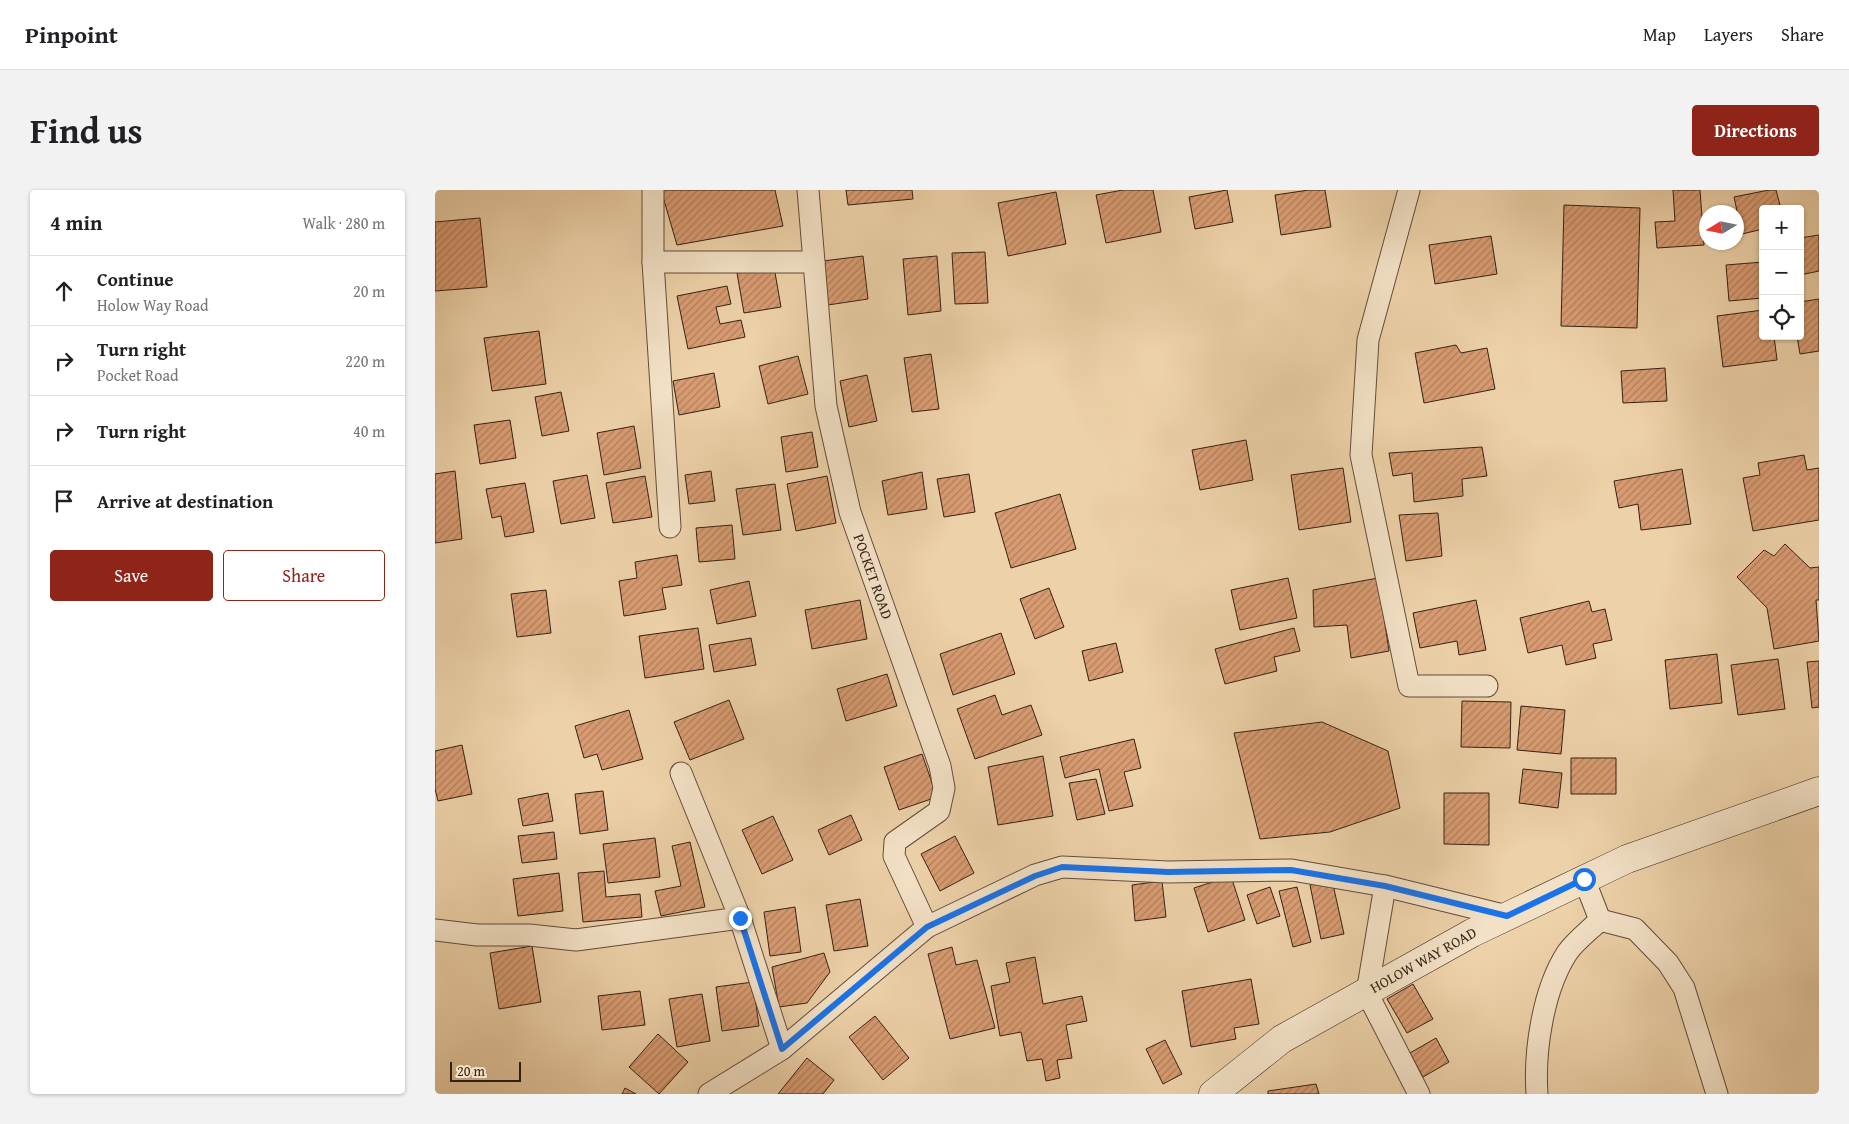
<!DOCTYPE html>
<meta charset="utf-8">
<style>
body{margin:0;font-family:"Gentium Book Plus",serif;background:#f2f2f2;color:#202124}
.controls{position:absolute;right:15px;top:15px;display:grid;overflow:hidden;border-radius:5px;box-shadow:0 1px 4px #0004}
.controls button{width:45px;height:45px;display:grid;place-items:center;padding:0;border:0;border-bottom:1px solid #e0e0e0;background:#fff;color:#202124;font:25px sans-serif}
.compass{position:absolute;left:1264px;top:15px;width:45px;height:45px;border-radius:50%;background:#fff;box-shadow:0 1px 4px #0004;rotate:260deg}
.scale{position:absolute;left:15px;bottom:12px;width:71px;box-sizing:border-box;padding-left:5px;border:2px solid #342115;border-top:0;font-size:14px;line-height:18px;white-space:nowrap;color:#342115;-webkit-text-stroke:4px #f3e1c6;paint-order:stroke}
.stop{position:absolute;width:15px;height:15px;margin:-11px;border:4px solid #1a73e8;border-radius:50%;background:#fff}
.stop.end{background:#1a73e8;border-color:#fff;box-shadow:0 1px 5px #0008}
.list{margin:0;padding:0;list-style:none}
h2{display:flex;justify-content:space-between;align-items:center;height:65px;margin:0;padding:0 20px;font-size:21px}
h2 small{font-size:16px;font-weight:400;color:#757577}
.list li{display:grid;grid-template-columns:32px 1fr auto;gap:15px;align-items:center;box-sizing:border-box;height:70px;padding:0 20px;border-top:1px solid #e0e0e0}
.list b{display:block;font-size:19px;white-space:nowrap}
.list p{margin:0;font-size:16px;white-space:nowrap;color:#757577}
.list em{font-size:16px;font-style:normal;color:#757577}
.actions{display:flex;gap:10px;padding:15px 20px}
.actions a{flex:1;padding:11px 0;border:1px solid #8f2418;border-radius:5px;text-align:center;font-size:18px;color:#8f2418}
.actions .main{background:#8f2418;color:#fff}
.icon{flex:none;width:28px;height:28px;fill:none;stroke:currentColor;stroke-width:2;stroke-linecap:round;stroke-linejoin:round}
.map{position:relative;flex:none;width:1384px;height:904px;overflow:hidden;border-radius:5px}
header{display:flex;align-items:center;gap:30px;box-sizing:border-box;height:70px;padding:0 25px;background:#fff;border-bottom:1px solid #e0e0e0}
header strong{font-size:24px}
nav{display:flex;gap:28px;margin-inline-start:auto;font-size:18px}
.intro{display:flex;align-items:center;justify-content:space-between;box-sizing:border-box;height:120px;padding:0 30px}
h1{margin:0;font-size:35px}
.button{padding:12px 22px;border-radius:5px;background:#8f2418;color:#fff;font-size:18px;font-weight:700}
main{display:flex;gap:30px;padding:0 30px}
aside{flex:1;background:#fff;border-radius:5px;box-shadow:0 1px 4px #0004}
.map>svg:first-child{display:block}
</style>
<header>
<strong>Pinpoint</strong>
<nav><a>Map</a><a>Layers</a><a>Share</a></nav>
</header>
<div class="intro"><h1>Find us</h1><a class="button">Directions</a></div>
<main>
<aside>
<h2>4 min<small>Walk · 280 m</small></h2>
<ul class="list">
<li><svg class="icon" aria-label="ahead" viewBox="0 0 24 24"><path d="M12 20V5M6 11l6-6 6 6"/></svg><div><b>Continue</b><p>Holow Way Road</p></div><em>20 m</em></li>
<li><svg class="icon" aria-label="right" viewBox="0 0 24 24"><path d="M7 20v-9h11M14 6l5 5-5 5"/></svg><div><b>Turn right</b><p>Pocket Road</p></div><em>220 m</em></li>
<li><svg class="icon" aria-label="right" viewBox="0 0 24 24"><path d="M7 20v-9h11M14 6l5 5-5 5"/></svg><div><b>Turn right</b></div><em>40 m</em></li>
<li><svg class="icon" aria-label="arrive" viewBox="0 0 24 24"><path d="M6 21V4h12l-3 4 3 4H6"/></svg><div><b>Arrive at destination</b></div></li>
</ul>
<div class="actions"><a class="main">Save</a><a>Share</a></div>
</aside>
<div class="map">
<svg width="1384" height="904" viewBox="0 0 1384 904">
<defs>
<pattern id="building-hatch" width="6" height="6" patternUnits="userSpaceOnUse" patternTransform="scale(1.25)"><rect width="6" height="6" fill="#d99c72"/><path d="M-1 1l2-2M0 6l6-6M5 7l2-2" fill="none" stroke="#b17f5c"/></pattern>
</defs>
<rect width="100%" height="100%" fill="#edd1a8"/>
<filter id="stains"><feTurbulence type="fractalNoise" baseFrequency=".004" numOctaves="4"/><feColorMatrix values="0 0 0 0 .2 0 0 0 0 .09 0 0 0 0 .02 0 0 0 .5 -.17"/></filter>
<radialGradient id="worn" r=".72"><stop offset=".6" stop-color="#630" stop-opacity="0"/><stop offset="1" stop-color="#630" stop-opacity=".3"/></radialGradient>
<path fill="url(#building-hatch)" stroke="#342115" d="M226,0H340L348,36L242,55Z
M411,0H477L478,9L413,15Z
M688,0H718L726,42L671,53L661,5Z
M792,0L798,32L760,39L754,7Z
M874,0H890L896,37L846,45L840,5Z
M1238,0H1265L1269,55L1222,58L1220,32L1240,31Z
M1334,0H1341L1346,19H1328V39L1307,44L1299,7Z
M621,2L631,54L573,66L563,13Z
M1129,15L1205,18L1202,138L1126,136Z
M45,28L52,97L0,101V32Z
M1384,45V81L1365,85V48Z
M1056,46L1062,84L1000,94L994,55Z
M550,62L553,113L520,114L517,63Z
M428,66L433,109L393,115L388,71Z
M502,66L506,121L473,125L468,69Z
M1328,72V108L1294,111L1291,75Z
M339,77L346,117L309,123L302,83Z
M292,96L296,114L281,117L285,134L306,130L310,147L253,159L242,106Z
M1384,109V161L1365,164L1362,146H1365V112Z
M1328,120V146H1339L1342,170L1288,177L1282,126Z
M104,141L111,194L57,201L49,148Z
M1021,155L1026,163L1052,158L1060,199L989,213L980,163Z
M496,164L504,219L477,222L469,168Z
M363,166L373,204L333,214L324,176Z
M1230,178L1232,211L1188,213L1186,181Z
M279,183L285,217L244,225L238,191Z
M432,185L442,231L414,237L405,191Z
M126,202L134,241L107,246L100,207Z
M75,230L81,268L45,274L39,235Z
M199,236L206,278L169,285L162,243Z
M377,242L383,277L351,282L346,247Z
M811,250L818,290L765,300L757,260Z
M1047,257L1052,286L1027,289L1028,306L979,312L977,283L958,286L954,263Z
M1369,265L1372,280L1384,278V330L1318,341L1308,288L1325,285L1323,273Z
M908,278L916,332L864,340L856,285Z
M1247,279L1256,334L1206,340L1203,314L1184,318L1179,291Z
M20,281L27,349L0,353V284Z
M276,281L280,311L254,314L250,285Z
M487,282L492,319L453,325L447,291Z
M534,284L540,322L509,327L502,289Z
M152,285L160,328L126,334L118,291Z
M210,286L217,327L178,333L171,293Z
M392,286L401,333L361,341L352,294Z
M90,293L99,342L70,347L66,326L57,328L51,299Z
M340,294L346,340L308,345L301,299Z
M625,304L641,359L576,378L560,323Z
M1003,323L1007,366L971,371L964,325Z
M297,335L300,369L264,372L261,338Z
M1350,354L1375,378L1384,377V410H1381L1384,451L1339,459L1332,418L1302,387L1329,360L1339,366Z
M242,365L247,395L227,398L231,419L189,426L184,391L202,388L200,372Z
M853,388L862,428L805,440L796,400Z
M943,388L954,461L916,468L912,435L879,437L878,400Z
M314,391L321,426L282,434L275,400Z
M614,398L629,437L600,449L585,409Z
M111,400L116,443L82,447L76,404Z
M425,410L432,449L377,459L370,420Z
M1041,410L1051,460L1024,465L1022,451L985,458L978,423Z
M1154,411L1157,422L1170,419L1177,450L1158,454L1161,468L1131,475L1127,455L1093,463L1085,428Z
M263,438L269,479L210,488L204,446Z
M859,438L865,461L839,467L842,481L790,494L780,459Z
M566,443L580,484L518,505L505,464Z
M316,448L321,475L279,482L274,455Z
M681,453L688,482L654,491L647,461Z
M1282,464L1287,513L1235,519L1230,470Z
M1343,469L1350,519L1303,525L1296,475Z
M1384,471V517L1377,518L1372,472Z
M452,484L462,516L411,531L402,499Z
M560,505L567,525L596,515L607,545L540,569L522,519Z
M294,510L309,549L255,570L239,532Z
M1027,511L1076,512L1075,558L1026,557Z
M1086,516L1130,520L1126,564L1082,560Z
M194,520L208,569L167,580L162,564L149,568L140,536Z
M887,532L953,561L965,618L895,642L825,649L799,543Z
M699,549L706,578L689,582L698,616L674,621L664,579L630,588L625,567Z
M27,555L37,604L3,611L0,599V561Z
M487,564L502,607L464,620L449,577Z
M608,566L618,626L563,635L553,577Z
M1136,568H1181V604H1136Z
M1088,579L1127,583L1123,618L1084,613Z
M661,589L670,624L642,630L634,593Z
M168,601L173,640L145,644L140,604Z
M113,603L118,631L88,636L83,609Z
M1009,603H1054V655L1009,654Z
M416,625L427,650L394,665L383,640Z
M338,626L358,670L327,684L307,640Z
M119,642L122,669L87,673L83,646Z
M520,646L539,683L505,701L486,664Z
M220,648L225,687L173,693L168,654Z
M255,652L270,717L226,726L220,701L246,696L237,656Z
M169,681L171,707L205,704L207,727L148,732L143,683Z
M124,683L128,721L83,726L78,689Z
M796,686L810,730L773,742L759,698Z
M897,690L909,744L886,749L875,695Z
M727,691L731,727L700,731L697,695Z
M835,697L845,726L822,734L812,705Z
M862,697L876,752L858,757L844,701Z
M425,709L433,756L399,761L391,715Z
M360,717L366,762L335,766L329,722Z
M97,756L106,812L64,819L55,763Z
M517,757L521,775L542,770L560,838L515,849L493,764Z
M389,763L395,782L372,813L344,817L337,777Z
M600,767L608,814L647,806L652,831L631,835L637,868L622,870L625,888L611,891L607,869L592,871L586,842L565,846L556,796L575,792L571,773Z
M816,789L824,834L799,838L801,849L756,857L747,801Z
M318,792L324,836L287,841L281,797Z
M978,794L998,829L972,843L952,809Z
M205,801L210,835L167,840L163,806Z
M267,804L275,851L242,857L234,809Z
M440,826L474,868L448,890L414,847Z
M223,844L253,872L224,904L194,877Z
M1001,848L1014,872L988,887L975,863Z
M730,850L747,884L728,894L711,859Z
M372,868L399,890L388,904H343Z
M881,894L884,904H833V901Z
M190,898L201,904H187Z"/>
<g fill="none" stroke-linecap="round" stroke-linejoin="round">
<g stroke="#624d3a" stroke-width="23">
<g id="street">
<path d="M218,0V72L235,337"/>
<path id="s1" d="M373,0L391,216L415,322L505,576L509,598L504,621L460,652L459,666L492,737"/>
<path d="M974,0L933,150L926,265L974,496H1052"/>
<path d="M218,72H379"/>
<path d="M246,583L305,728L347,859"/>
<path d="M1149,689L1165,730"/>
<path d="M950,696L932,803L984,904"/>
<path d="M1165,730L1200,739L1233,773L1249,798L1282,904"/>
<path d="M0,740L42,745H94L141,750L305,728"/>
<path d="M274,904L347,859L492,737L600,685L627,677L733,682L857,680L950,696L1072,726"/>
<path d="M1102,904C1099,861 1108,800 1132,763C1140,751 1155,740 1165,730"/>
</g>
</g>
<g stroke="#342115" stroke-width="29">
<g id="secondary">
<path id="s2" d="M778,904L847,849L1037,743L1192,669L1384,601"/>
</g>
</g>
<use href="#street" stroke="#f3e1c6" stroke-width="21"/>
<use href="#secondary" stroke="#f3e1c6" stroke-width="28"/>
</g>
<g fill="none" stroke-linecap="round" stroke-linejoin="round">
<path stroke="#1a73e8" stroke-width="6" d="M305,728L347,859L492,737L600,686L627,677L733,682L856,680L950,696L1072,726L1149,689"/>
</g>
<g text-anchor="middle" stroke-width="5" stroke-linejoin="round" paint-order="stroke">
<g font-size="15" fill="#342115" stroke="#f3e1c6">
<text dy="5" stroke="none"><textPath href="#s1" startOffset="394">POCKET ROAD</textPath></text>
<text dy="5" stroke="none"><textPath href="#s2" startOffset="250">HOLOW WAY ROAD</textPath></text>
</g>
</g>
<rect width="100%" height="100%" filter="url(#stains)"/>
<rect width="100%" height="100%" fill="url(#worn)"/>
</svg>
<div class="controls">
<button>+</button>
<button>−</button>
<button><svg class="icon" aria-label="locate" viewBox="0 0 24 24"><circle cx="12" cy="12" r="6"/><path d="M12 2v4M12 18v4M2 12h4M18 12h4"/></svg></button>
</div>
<svg class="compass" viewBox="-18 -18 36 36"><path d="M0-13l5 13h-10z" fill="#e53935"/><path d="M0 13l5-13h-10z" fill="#757577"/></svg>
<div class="scale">20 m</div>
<div class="stop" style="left:1149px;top:689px"></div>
<div class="stop end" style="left:305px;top:728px"></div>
</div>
</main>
